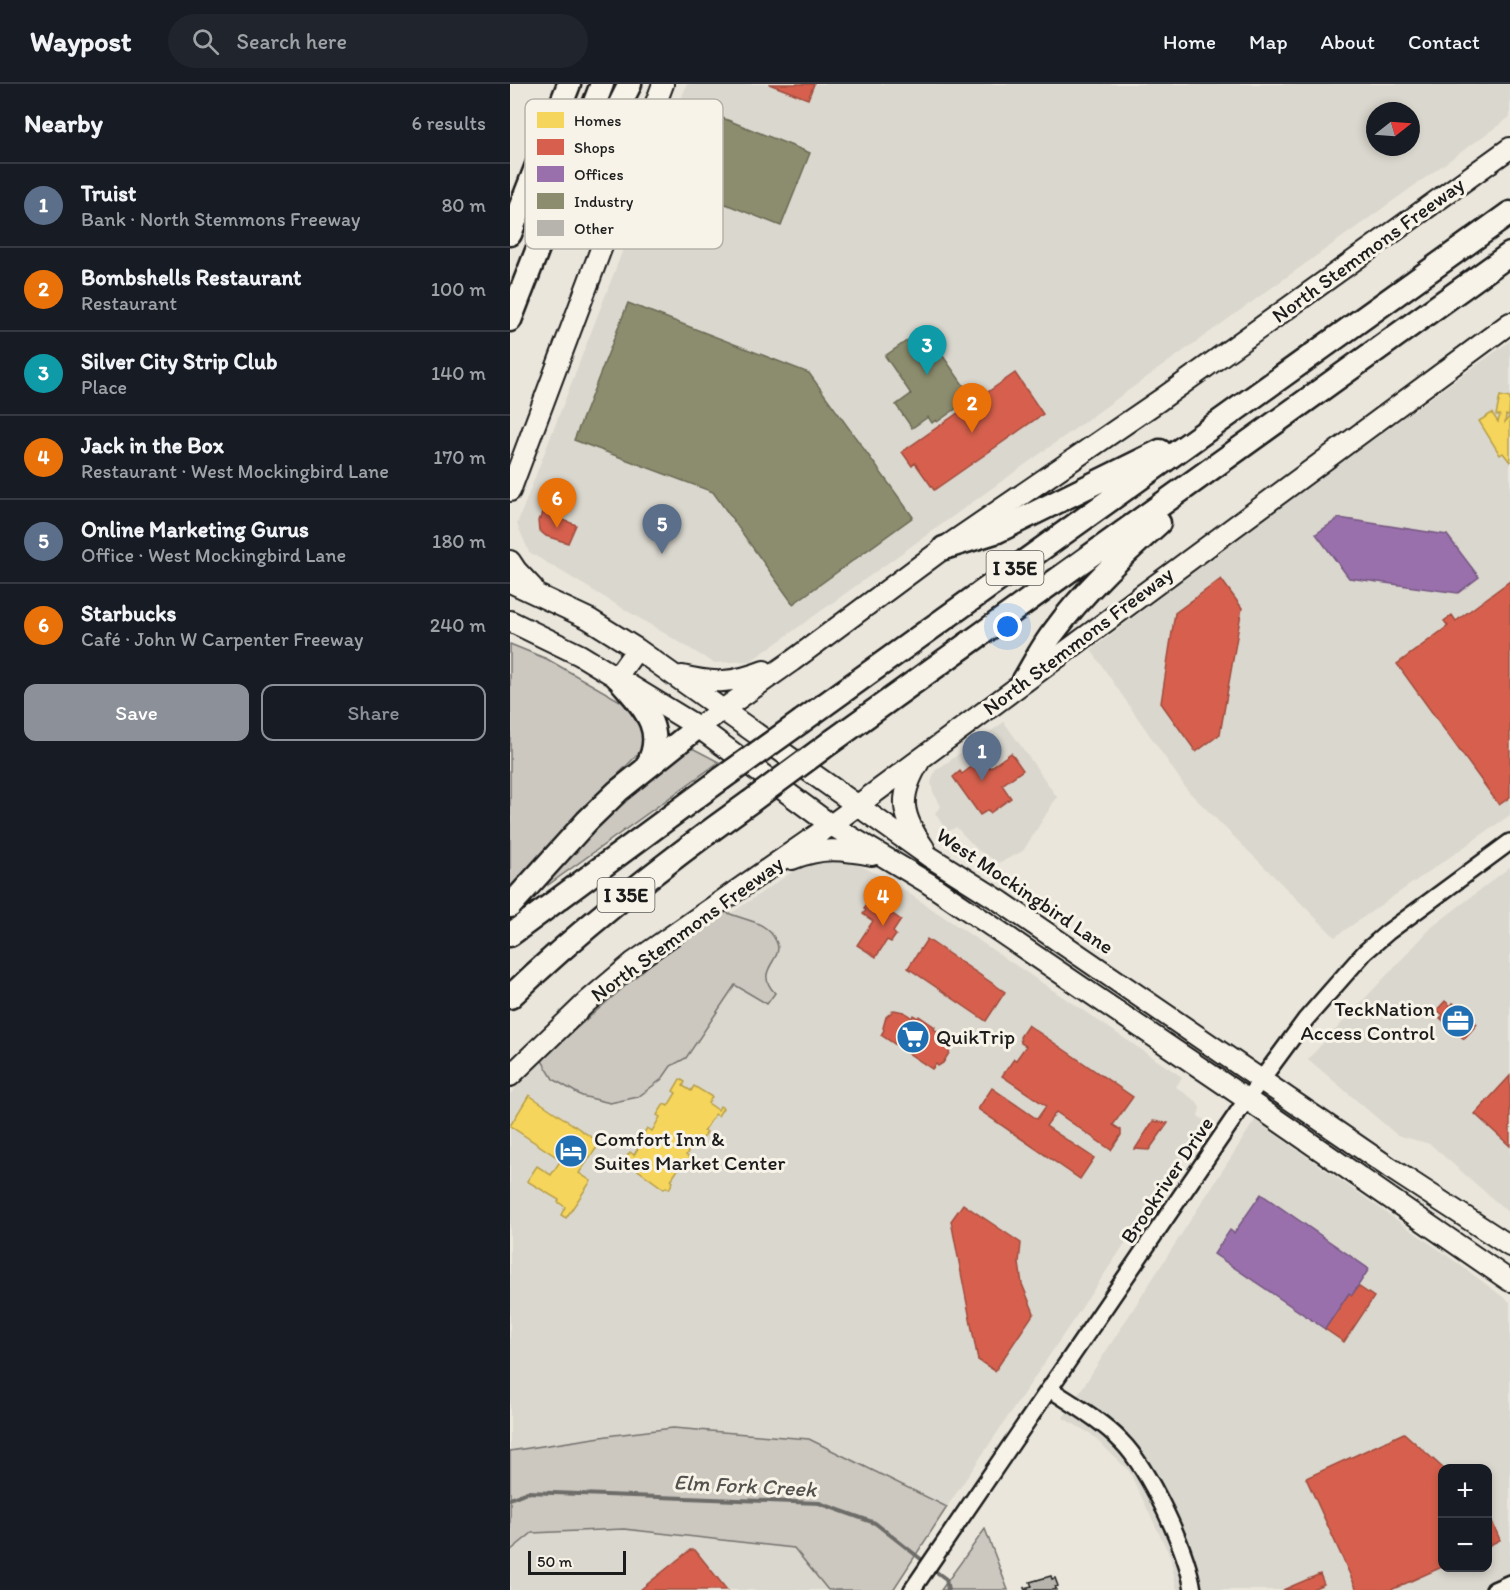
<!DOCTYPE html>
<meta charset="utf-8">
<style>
body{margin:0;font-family:Itim,sans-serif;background:#20242c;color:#f1f3f6}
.controls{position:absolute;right:18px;bottom:18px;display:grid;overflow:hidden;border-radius:12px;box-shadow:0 3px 9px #0003}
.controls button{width:54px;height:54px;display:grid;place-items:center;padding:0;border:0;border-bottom:2px solid #363941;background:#171b24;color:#f1f3f6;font:30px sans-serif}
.compass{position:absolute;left:856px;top:18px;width:54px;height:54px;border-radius:50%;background:#171b24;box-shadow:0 3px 9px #0003;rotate:73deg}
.scale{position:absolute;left:18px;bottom:15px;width:98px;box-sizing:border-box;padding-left:6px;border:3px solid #1c1c1c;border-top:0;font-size:16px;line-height:21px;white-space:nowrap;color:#1c1c1c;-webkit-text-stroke:4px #f7f3e8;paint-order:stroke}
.you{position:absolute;left:498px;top:543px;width:21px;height:21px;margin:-15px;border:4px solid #fff;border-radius:50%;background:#1a73e8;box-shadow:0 0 0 9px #1a73e833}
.badge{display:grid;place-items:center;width:39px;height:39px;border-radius:50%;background:#8c9099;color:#fff;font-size:20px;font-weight:700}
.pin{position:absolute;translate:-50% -50px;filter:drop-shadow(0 2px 3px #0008)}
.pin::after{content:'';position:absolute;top:32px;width:21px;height:18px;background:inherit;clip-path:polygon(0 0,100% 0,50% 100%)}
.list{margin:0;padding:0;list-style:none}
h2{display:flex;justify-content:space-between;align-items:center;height:78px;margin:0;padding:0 24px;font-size:26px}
h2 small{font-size:20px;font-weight:400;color:#9ea1a6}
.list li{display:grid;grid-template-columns:39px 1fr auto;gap:18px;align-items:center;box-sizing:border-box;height:84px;padding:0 24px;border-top:2px solid #363941}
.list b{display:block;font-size:22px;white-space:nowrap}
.list p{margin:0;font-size:20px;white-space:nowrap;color:#9ea1a6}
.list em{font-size:20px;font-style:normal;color:#9ea1a6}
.actions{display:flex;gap:12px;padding:18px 24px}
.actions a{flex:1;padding:14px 0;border:2px solid #8c9099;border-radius:12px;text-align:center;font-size:21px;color:#8c9099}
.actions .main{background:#8c9099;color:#fff}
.icon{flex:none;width:33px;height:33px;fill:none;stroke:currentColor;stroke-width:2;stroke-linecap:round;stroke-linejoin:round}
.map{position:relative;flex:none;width:1000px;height:1506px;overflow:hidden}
header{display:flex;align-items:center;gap:36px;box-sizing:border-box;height:84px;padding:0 30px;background:#171b24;border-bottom:2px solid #363941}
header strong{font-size:28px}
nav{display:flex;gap:33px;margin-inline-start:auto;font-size:21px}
.search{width:420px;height:54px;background:#20242c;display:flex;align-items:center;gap:15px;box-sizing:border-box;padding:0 21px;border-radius:33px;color:#9ea1a6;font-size:22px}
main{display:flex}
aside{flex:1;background:#171b24}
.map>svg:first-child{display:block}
</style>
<header>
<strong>Waypost</strong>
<div class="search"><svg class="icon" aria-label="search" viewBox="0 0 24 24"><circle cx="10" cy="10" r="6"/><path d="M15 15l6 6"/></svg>Search here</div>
<nav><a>Home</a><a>Map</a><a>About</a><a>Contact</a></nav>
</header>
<main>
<aside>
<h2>Nearby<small>6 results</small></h2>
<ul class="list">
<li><span class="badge" style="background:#5c6f8a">1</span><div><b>Truist</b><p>Bank · North Stemmons Freeway</p></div><em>80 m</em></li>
<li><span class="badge" style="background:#e8710a">2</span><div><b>Bombshells Restaurant</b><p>Restaurant</p></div><em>100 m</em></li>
<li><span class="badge" style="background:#0f9aa8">3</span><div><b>Silver City Strip Club</b><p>Place</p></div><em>140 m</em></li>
<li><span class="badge" style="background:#e8710a">4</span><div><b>Jack in the Box</b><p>Restaurant · West Mockingbird Lane</p></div><em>170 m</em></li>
<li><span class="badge" style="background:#5c6f8a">5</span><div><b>Online Marketing Gurus</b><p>Office · West Mockingbird Lane</p></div><em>180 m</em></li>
<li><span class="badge" style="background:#e8710a">6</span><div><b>Starbucks</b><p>Café · John W Carpenter Freeway</p></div><em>240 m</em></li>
</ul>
<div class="actions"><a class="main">Save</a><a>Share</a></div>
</aside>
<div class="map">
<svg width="1000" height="1506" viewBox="0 0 1000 1506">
<rect width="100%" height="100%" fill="#eae6dc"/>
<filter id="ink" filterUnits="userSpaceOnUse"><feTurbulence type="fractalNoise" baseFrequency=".0167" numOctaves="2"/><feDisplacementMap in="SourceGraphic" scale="12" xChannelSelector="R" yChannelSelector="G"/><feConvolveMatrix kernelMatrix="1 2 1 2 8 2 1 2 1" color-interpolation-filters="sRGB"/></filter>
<g filter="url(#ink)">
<path fill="#dad7ce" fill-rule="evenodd" d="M177,0H1000V33L241,577L204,579L19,468L7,440ZM865,27H901V63H865Z
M1000,257V731L825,853L678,707L581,566L744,441Z
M494,638L547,713L513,767L489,779L468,766L446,743L437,748L425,729L431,722L423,708L421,699L425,687Z
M320,776L346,780L376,794L672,993L666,1003L686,1017L690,1024L688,1032L697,1038L437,1423L299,1355L163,1344L104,1351L0,1367V1010L31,975L43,995L141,1005L152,995L161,982L176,974L225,901L259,903L256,892L257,885L265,874L256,843L220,830L285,786Z
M1000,783V1130L920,1060L887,1051L798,975L922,843Z
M745,1036L938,1172L1000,1218V1506H667L660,1472L619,1387L581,1350L553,1334ZM932,1384H978V1484H932Z
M114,1445L284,1464L318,1506H0V1467L22,1449Z"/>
<path fill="#ccc8c0" stroke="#74726e" stroke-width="1.5" d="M0,560L37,575L119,622L134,646L132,664L128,670L64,736L0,808Z
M180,665H184L209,678L38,801V796L66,760L151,683Z
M214,827C232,837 256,835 266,857C276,876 242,885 265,909L257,920L225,901L176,974L161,982L152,995L128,1013L100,1019L72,1012L43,995L31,975L152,870Z
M163,1344L299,1355L437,1423L383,1506H318L284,1464L114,1445L22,1449L0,1467V1367L104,1351Z
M475,1445L498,1506H431Z"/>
<path fill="#f6d55c" stroke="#b59e49" stroke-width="1.5" d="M990,312L1000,314L999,332L996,331L995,338L1000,332V378L993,369L990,371L969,337L982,329L988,338L990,331H986Z
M170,995L175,998L173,1002L181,1007L184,1002L202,1013L198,1019L208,1026L210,1022L213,1024L208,1032L205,1030L194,1047L197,1048L192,1056L189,1055L183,1065L181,1063L176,1071L180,1074L176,1080L173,1078L161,1096L163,1098L159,1105L156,1103L154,1105L114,1076L120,1068L124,1071L135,1053L132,1052L137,1044L142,1047L150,1033L147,1031L154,1020L158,1022L166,1009L163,1007Z
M19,1011L90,1059L69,1089L81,1097L56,1134L51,1131L55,1123L48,1118L49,1116L17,1097L27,1082L41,1091L51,1076L0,1042Z"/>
<path fill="#d6604d" stroke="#9e4c3e" stroke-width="1.5" d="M259,0H304L298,15Z
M505,289L533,330L424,406L405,379L402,382L392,368Z
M33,428L66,441L58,459L36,452L29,446L28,437L29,434L31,435Z
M711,495L732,524L710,650L686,668L651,619L665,529Z
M1000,497V713L989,721L887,580L938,542L934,537L942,531L946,537Z
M501,669L513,686L492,701L501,714L480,729L478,726L470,731L443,693L450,687L452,690L473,674L480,684Z
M363,816L391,836L383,848L386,851L381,858L377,856L366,873L347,861L363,837L353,830L356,826L354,825L358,818L360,819Z
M417,855L495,908L476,937L398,884Z
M935,917L941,922L943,919L967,940L954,955L930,934L933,931L927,926Z
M384,926L394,928L402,934L403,931L408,934L409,932L425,943L424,945L428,948L427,951L434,956L440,964L439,969L433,979L428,982L426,980L422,985L371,951L374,946L373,944L376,933Z
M518,941L623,1013L603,1041L611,1046V1051L601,1066L546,1028L536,1042L584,1074L570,1095L468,1025L482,1004L527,1035L536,1022L492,992L504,975L506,976L516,962L511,959L510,953Z
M1000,992V1062L965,1030Z
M643,1037L658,1039L639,1066L625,1065Z
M453,1120L511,1159L509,1179L512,1200L524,1229L485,1287L468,1276L441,1137Z
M848,1202L864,1213L834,1258L815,1245L839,1209L842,1211Z
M894,1349L933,1384L932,1483L881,1506H847L796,1394Z
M978,1428L990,1456L978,1462Z
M180,1466H185L217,1506H130Z
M810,1490L814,1500L800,1506H773Z"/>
<path fill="#9970ab" stroke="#745780" stroke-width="1.5" d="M829,434L937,451L969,493L948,509L839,494L806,450Z
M751,1110L859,1185L842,1211L839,1209L815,1245L704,1170L720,1146L724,1149Z"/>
<path fill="#8c8c6e" stroke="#6a6a55" stroke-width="1.5" d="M210,33L300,69L271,142L180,106Z
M118,219L299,289L403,433L283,520L203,408L64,356Z
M414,245L461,312L458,313L460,315L427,338L426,336L422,339L418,333L402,344L386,321L401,310L375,272Z"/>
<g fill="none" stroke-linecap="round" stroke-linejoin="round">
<path stroke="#6d6c68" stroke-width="4" d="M0,1415L17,1408L309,1419L365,1439L416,1479
M421,1484L436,1495L438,1506"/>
</g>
<path fill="#b6b4ac" stroke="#1c1c1c" stroke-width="1.5" d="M541,1492L542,1495L545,1494L548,1502L545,1503L546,1506H515L514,1504L522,1502L520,1498Z"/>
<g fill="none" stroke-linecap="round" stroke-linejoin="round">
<g stroke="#1c1c1c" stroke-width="20">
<path id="minor" d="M540,1305C564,1321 591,1336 611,1357C639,1385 677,1466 683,1506
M402,1506L737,1015L796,935L855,868L878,848L1000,758
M984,1506L1000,1499"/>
</g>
<g stroke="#1c1c1c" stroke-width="24">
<path id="major" d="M0,407L153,0
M0,477L6,486L23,504
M0,498L79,535L127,565L420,773L490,817L880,1084L1000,1162
M0,537L70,571L188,643L321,741L418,799L751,1025L1000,1197
M172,592C204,600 223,599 254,587
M106,594L127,565
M188,643L282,577L434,464L650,316L1000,64
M409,678C388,713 391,731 414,764
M282,775C312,763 331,765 362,771
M0,992L78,917L124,878L321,741L1000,239"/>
</g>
<g stroke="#1c1c1c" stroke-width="27">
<path id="highway" d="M56,128L120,0
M0,150L59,0
M0,236L92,0
M434,464L488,447L650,367
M110,596C133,623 157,645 137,682
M514,596C523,581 532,563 543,549C573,508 611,473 649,439
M292,637L1000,129
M321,658L1000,170
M0,822L77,737L108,707L188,643
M0,851L211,695
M0,913C75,841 156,778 240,718"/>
</g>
<use href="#minor" stroke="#f7f3e8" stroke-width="15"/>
<use href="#major" stroke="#f7f3e8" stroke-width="20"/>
<use href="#highway" stroke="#f7f3e8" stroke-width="22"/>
<g stroke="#1c1c1c" stroke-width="27" stroke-linecap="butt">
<path id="highway-bridge" d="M211,695L292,637
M240,718L321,658"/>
</g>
<use href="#highway-bridge" stroke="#f7f3e8" stroke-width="22"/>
</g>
</g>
<defs>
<g id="office-disc" transform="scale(1.725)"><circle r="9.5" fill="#1f6fb2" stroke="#f7f3e8"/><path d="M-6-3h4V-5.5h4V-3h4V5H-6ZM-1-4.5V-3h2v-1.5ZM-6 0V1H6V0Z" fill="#fff"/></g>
<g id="supermarket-disc" transform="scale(1.725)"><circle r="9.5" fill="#1f6fb2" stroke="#f7f3e8"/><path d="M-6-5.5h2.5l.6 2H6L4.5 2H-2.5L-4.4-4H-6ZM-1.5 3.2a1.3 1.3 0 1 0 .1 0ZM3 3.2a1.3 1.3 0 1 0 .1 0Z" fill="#fff"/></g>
<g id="hotel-disc" transform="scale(1.725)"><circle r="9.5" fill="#1f6fb2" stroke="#f7f3e8"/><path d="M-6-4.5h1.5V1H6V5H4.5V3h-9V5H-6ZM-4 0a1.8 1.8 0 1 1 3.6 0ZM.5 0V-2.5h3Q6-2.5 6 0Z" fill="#fff"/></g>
</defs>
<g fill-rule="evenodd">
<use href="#office-disc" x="948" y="937"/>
<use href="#supermarket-disc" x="403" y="953"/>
<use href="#hotel-disc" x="61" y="1067"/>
</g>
<g text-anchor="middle" stroke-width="6" stroke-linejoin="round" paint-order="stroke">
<g fill="#f7f3e8" stroke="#5e5c59" stroke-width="1.5">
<rect x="476.5" y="467" width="57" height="34" rx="4.5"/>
<rect x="87.5" y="794" width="57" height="34" rx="4.5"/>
</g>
<g font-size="20" font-weight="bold" fill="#1c1c1c">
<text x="505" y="491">I 35E</text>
<text x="116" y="818">I 35E</text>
</g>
<g font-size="21" fill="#1c1c1c" stroke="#f7f3e8">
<text transform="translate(858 166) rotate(-36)" y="7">North Stemmons Freeway</text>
<text transform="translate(568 557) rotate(-37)" y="7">North Stemmons Freeway</text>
<text transform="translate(515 807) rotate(34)" y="7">West Mockingbird Lane</text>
<text transform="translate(177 845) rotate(-36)" y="7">North Stemmons Freeway</text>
<text transform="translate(657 1096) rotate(-56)" y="7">Brookriver Drive</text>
</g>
<g font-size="21" fill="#1c1c1c" stroke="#f7f3e8" text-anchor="start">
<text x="925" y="932" text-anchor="end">TeckNation<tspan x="925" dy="24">Access Control</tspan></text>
<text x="426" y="960">QuikTrip</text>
<text x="84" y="1062">Comfort Inn &amp;<tspan x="84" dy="24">Suites Market Center</tspan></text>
</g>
<g font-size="22" font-style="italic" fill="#52514e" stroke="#f7f3e8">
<text transform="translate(235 1401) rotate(3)" y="8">Elm Fork Creek</text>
</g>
</g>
<rect x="15" y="15" width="198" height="150" rx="9" fill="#f7f3e8" stroke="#b5b2ab" stroke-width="1.5"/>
<rect x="27" y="28" width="27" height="16" fill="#f6d55c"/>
<rect x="27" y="55" width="27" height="16" fill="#d6604d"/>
<rect x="27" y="82" width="27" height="16" fill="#9970ab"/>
<rect x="27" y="109" width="27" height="16" fill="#8c8c6e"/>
<rect x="27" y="136" width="27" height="16" fill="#b6b4ac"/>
<g font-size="16" fill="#1c1c1c">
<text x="64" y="42">Homes</text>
<text x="64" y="69">Shops</text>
<text x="64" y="96">Offices</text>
<text x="64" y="123">Industry</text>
<text x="64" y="150">Other</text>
</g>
</svg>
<div class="controls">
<button>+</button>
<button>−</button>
</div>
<svg class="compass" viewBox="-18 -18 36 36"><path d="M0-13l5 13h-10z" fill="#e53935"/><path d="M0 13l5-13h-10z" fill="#9ea1a6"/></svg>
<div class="scale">50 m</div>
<div class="you"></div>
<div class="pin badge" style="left:472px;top:697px;background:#5c6f8a">1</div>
<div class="pin badge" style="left:462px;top:349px;background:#e8710a">2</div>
<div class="pin badge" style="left:417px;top:291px;background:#0f9aa8">3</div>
<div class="pin badge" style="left:373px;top:842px;background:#e8710a">4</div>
<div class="pin badge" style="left:152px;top:470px;background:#5c6f8a">5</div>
<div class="pin badge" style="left:47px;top:444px;background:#e8710a">6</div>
</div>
</main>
